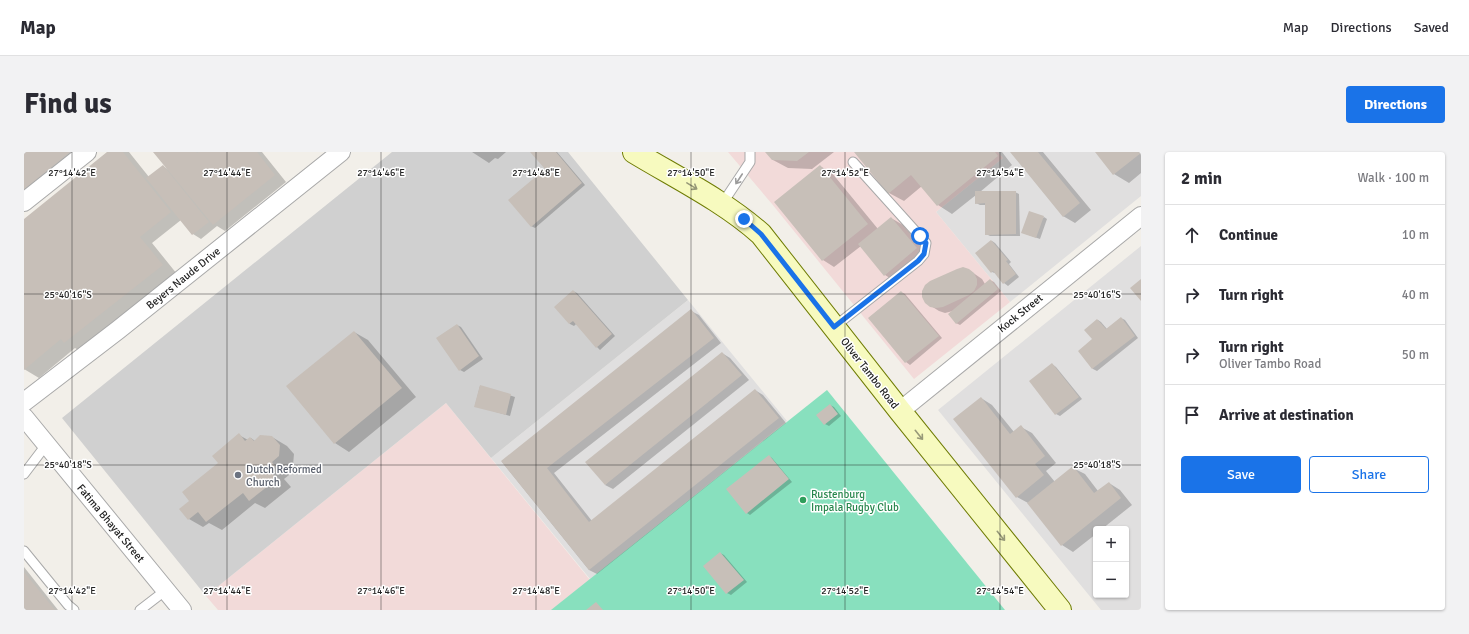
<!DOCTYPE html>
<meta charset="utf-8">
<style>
body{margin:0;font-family:Signika,sans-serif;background:#f2f2f3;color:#2b2b33}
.controls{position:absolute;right:12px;bottom:12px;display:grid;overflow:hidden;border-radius:4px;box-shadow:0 1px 3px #0004}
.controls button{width:36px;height:36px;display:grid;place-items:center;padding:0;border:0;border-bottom:1px solid #e1e1e2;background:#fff;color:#2b2b33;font:20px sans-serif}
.stop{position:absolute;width:12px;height:12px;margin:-9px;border:3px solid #1a73e8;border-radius:50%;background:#fff}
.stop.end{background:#1a73e8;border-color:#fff;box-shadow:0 1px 4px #0008}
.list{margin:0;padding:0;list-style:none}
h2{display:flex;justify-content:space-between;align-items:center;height:52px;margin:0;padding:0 16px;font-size:17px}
h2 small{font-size:13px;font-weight:400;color:#7c7c81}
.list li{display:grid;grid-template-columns:26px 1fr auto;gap:12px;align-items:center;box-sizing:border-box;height:60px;padding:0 16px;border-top:1px solid #e1e1e2}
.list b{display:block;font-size:15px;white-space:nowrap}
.list p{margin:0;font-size:13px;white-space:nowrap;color:#7c7c81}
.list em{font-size:13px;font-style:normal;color:#7c7c81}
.actions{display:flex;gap:8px;padding:12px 16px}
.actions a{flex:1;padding:9px 0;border:1px solid #1a73e8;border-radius:4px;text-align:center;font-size:14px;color:#1a73e8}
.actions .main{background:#1a73e8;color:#fff}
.icon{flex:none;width:22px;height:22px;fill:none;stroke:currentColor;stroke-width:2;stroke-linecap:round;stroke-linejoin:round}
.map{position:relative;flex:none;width:1117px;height:458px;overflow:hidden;border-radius:4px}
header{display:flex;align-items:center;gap:24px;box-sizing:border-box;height:56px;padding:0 20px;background:#fff;border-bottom:1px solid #e1e1e2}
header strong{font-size:19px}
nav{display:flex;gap:22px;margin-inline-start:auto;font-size:14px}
.intro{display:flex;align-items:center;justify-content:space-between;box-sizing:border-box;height:96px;padding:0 24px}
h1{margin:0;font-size:28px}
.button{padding:10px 18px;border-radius:4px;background:#1a73e8;color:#fff;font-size:14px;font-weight:700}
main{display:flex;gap:24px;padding:0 24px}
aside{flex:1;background:#fff;border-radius:4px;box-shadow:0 1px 3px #0004}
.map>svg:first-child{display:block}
</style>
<header>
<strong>Map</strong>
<nav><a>Map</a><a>Directions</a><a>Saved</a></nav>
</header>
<div class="intro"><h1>Find us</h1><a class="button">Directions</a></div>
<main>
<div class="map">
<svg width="1117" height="458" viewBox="0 0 1117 458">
<rect width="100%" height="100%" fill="#f2efe9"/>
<path fill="#e0dfdf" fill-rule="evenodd" d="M974,0H1117V44L986,150L912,60L979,6Z
M1117,94V458H1077L914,258ZM1072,377H1102V443H1072Z
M664,148L763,269L566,427L467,306Z"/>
<path fill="#f2dad9" d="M704,0H974L979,6L912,60L986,150L890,227L748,52Z
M422,251L566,428L528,458H194L182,444Z"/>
<path fill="#d0d0d0" d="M368,0H544L664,148L467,306L422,251L182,444L38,266Z"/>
<path fill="#88e0be" d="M803,238L981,458H527Z"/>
<path fill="#0003" d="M0,0H71L15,46L0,37Z
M85,0H105L125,25L139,14L145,18L131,0H238L262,30L201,79L193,74L177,87L169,82L157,68L128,91L153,122L56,199L51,196L15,226L0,217V69Z
M448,0H482L474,7L471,6L465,11Z
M507,0H533L561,33L511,76L507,74L522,17Z
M742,0H810L788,17L764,16L749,8Z
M831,0H978L988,13L956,40H991L995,42L996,84H966L962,82V53H956L952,51V43L928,62L914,53L898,34L880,49L865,41Z
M987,0H1019L1067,58L1051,71L1039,64Z
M1072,0H1117V21L1105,31L1090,22Z
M796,14L808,21L854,77L867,66L879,73L904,103L872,130L861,123L837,94L810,115L799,108Z
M1020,65L1023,67L1016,87L1002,82Z
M968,89L971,91L987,110L985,112L995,125L984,134L980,131L973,122L968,120L953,101Z
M945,118L958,127L961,132L966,128L970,130L977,139L936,173L932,171L929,159L921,161L915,159L907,154Z
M549,139L553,141L591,184L576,198L573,195L552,172L550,174L546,172L531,155Z
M877,140L881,142L918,186L886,213L882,210L845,166Z
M667,159L675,163L697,191L530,321L568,369L731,238L739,243L762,271L573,422L565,418L478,310Z
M1097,166L1101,168L1114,186L1073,219L1069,217L1055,199L1069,188L1074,168L1077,170L1083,177Z
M433,173L437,175L459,207L440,220L436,218Z
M330,180L344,188L392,245L325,300L311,291Z
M698,201L706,206L725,228L589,337L581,333Z
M1028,212L1032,215L1058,247L1036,264L1032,262Z
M456,234L491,245L486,264L451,254Z
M957,246L968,253L990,280L997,275L1008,281L1032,311L1022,319L1031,330L1049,316L1061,322L1074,339L1085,331L1096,338L1108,353L1078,377H1072V382L1049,400L1038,393L1004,351L993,345Z
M806,253L810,255L817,264L805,274L801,272Z
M215,283L224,288L227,286L231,289L248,285L263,294L270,302L269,313L262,319L265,323L260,327L267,335L241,356L231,351L198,378L185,371L179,375L165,367L166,349L195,311Z
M745,304L748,306L768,330L726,363L723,361Z
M696,401L700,403L723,430L707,443L703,441Z
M0,415L34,458H0Z"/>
<path fill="#c7bfb8" d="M0,0H46L0,38Z
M83,0H99L147,60L116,85L139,113L40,191L37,187L0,218V67Z
M129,0H172L173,1L175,0H233L251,23L189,73Z
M506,0H532L558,31L507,75L484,48L521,17Z
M741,0H785L773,9L748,8Z
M830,0H971L974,4L913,54L887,23L864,42Z
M986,0H1014L1056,51L1039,65Z
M1071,0H1117V1L1089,23Z
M139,13L185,70L168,83L122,26Z
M796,13L844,72L798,109L750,50Z
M951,39H992V82L961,83V51L951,52Z
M1005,59L1020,64L1012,86L997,81Z
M867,65L893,96L860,124L834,92Z
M967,88L984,108L982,109L992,122L979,132L969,119L967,121L951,101Z
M939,115L945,117L950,121L953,127V133L950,139L945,143L919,155L912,156L906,155L901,151L898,145V139L901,133L906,129L933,117Z
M966,127L974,137L932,172L924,162Z
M1117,127V149L1106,136Z
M549,138L588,182L572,196L549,169L545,172L530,155Z
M877,139L915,184L881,211L844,166Z
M667,157L690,186L523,316L565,370L731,237L755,266L565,418L477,309Z
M1097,165L1111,184L1068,217L1054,199L1068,187L1060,178L1073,167L1082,177Z
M433,172L455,204L435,219L412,186Z
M330,179L378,236L310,292L262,234Z
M698,200L718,223L581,333L561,310Z
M1028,211L1055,245L1031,263L1005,229Z
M456,233L487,242L482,263L450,255Z
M957,245L986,282L997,273L1021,304L1011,312L1020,323L992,346L929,267Z
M806,252L814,262L800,273L792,263Z
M215,281L221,289L226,285L230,289L236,283L248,284L256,293L255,304L248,310L251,314L246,319L253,327L225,349L219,341L182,370L174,360L164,368L155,357L165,349L158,340L194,311L188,304Z
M745,303L765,327L722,362L702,337Z
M1049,314L1070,341L1085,330L1097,346L1037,394L1003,351Z
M696,400L720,428L702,442L679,414Z
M0,420L31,458H0Z
M572,450L579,458H562Z"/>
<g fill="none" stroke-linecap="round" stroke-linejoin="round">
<g stroke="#a9a9a9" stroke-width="11">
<path id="service" d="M698,52L726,10V0
M810,175L894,109L900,102L902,91L829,10
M0,322L22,293
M0,399L44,453L50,458
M116,458L142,438"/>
</g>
<g stroke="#a9a9a9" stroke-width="20">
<path id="minor" d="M0,50L63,0
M0,250L94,178L317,0
M876,259L1117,64
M0,265L158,458"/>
</g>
<g stroke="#707d05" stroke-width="24">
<path id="secondary" d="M610,0C653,26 700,49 737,82L876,259L1036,458"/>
</g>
<use href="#service" stroke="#fff" stroke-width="9"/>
<use href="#minor" stroke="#fff" stroke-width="18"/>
<use href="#secondary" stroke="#f7fabf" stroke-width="22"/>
</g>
<defs><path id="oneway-shaft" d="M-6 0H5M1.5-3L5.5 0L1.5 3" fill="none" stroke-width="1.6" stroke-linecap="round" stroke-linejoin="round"/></defs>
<use stroke="#9c9c9c" href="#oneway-shaft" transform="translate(715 27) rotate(123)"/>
<g stroke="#979978">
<use href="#oneway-shaft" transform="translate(668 34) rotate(31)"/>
<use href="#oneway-shaft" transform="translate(895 283) rotate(51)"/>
<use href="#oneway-shaft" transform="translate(977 384) rotate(51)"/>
</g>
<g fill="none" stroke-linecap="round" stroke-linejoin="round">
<path stroke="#1a73e8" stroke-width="5" d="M720,67L737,82L810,175L894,109L900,102L902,91L896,84"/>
</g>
<path fill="none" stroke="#222" stroke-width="1" stroke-opacity="0.45" d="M48,0V458M203,0V458M357,0V458M512,0V458M667,0V458M821,0V458M976,0V458M0,142H1117M0,313H1117"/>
<circle fill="#6b7280" stroke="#fff" stroke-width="1.5" cx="214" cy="323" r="4"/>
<circle fill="#2e9e5b" stroke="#fff" stroke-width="1.5" cx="779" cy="348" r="4"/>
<g text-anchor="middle" stroke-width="3" stroke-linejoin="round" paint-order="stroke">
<g font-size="11" fill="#222" stroke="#fff">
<text transform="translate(159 126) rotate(-39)" y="4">Beyers Naude Drive</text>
<text transform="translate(996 161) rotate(-39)" y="4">Kock Street</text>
<text transform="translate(846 221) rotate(52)" y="4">Oliver Tambo Road</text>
<text transform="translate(87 371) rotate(50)" y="4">Fatima Bhayat Street</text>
</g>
<g font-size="11" fill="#5b616d" stroke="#fff" text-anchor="start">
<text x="222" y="321">Dutch Reformed<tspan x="222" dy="13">Church</tspan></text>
</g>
<g font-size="11" fill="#27864d" stroke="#fff" text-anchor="start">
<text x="787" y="346">Rustenburg<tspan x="787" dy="13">Impala Rugby Club</tspan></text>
</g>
</g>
<g font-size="10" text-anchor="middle" fill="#222" stroke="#fff" stroke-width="3" stroke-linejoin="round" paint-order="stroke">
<text x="48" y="24">27°14'42"E</text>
<text x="203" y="24">27°14'44"E</text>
<text x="357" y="24">27°14'46"E</text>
<text x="512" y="24">27°14'48"E</text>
<text x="667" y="24">27°14'50"E</text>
<text x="821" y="24">27°14'52"E</text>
<text x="976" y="24">27°14'54"E</text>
<text x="44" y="146">25°40'16"S</text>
<text x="1073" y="146">25°40'16"S</text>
<text x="44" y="316">25°40'18"S</text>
<text x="1073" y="316">25°40'18"S</text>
<text x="48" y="442">27°14'42"E</text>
<text x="203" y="442">27°14'44"E</text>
<text x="357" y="442">27°14'46"E</text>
<text x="512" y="442">27°14'48"E</text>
<text x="667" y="442">27°14'50"E</text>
<text x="821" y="442">27°14'52"E</text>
<text x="976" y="442">27°14'54"E</text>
</g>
</svg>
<div class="controls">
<button>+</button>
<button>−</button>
</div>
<div class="stop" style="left:896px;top:84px"></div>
<div class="stop end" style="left:720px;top:67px"></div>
</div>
<aside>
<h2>2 min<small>Walk · 100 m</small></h2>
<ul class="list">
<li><svg class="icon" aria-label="ahead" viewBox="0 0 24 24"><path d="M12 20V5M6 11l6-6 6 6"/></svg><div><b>Continue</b></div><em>10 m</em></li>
<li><svg class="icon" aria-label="right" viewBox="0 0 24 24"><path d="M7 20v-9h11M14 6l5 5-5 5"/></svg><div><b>Turn right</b></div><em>40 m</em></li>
<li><svg class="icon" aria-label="right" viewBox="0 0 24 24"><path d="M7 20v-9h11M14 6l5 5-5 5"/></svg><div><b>Turn right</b><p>Oliver Tambo Road</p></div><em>50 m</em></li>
<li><svg class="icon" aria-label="arrive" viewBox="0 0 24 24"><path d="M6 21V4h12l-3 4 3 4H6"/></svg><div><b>Arrive at destination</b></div></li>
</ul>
<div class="actions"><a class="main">Save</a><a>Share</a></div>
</aside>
</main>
